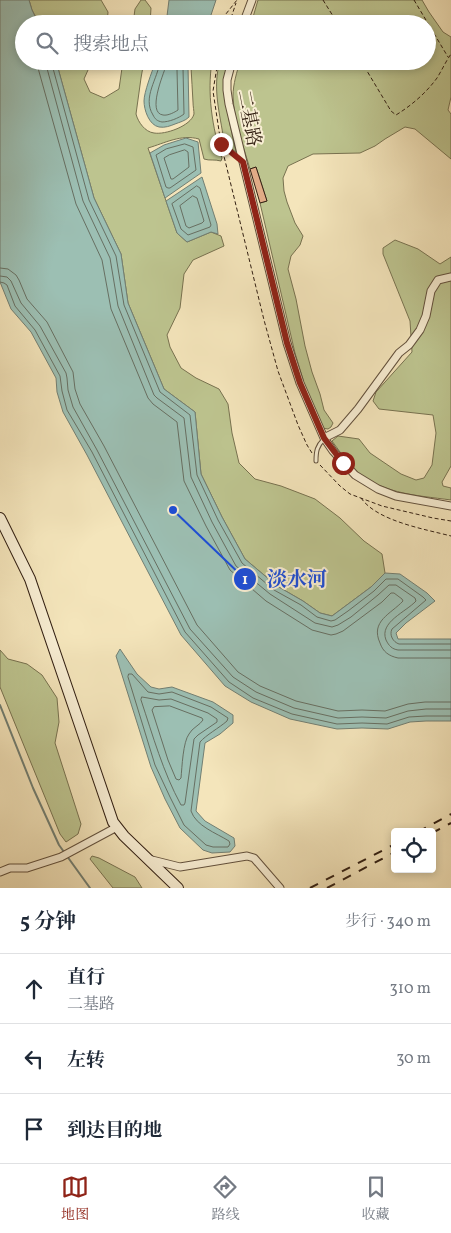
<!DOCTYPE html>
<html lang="zh">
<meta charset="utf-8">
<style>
body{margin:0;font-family:Vollkorn,"Noto Serif SC",serif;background:#f6f6f7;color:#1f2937}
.controls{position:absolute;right:15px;bottom:15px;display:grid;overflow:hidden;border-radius:5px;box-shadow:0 2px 8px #0003}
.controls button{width:45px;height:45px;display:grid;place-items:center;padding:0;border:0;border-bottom:1px solid #e0e1e3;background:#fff;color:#1f2937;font:25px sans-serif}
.stop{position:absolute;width:15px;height:15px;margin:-11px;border:4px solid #8f2418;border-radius:50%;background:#fff}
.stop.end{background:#8f2418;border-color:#fff;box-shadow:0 1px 5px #0008}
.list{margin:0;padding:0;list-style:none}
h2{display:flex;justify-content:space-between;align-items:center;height:65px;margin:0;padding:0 20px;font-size:21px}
h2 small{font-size:16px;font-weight:400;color:#747a83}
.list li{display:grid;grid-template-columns:32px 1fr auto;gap:15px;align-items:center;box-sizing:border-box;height:70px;padding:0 20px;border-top:1px solid #e0e1e3}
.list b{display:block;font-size:19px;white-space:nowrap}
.list p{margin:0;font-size:16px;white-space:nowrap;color:#747a83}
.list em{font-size:16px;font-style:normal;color:#747a83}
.icon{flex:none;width:28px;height:28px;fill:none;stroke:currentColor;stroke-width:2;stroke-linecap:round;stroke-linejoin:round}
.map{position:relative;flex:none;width:451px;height:888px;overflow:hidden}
.search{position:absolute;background:#fff;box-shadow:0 2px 8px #0003;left:15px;right:15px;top:15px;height:55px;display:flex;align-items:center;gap:12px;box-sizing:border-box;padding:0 18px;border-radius:28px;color:#747a83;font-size:19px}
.sheet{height:275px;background:#fff}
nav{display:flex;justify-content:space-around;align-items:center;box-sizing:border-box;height:70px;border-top:1px solid #e0e1e3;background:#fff;font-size:14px;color:#747a83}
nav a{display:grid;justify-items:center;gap:2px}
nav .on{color:#8f2418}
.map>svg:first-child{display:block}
</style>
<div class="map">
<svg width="451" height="888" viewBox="0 0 451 888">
<rect width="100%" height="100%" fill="#f4e5bb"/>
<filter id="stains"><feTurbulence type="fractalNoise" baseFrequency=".004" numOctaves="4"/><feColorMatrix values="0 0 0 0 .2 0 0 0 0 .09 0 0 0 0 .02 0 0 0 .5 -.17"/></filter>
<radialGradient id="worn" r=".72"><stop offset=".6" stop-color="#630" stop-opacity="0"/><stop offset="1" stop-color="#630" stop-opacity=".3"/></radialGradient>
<path fill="#bdc48f" stroke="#787250" d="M29,0H101L108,12L107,24H39L32,10Z
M141,0H145L151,8L150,24H133L135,9Z
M258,0H422L429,12L443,32L451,37V97L448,110L451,114V159L415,129L405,127L385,139L375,146L360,153L313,154L288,166L283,178L284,191L287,202L295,223L303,236L300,245L291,256L288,269L296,299L305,346L312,372L320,394L324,410L333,423L331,427L328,429L322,428L304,383L295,353L260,203L267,201L256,167L250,169C243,145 234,121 233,96C233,84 237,72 240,61H427V24H251Z
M56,61H92L84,79L90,92L104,98L119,89L123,61H144L141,78L136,114C138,122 145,132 154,133C165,135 191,126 194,114C194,111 193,106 193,102C192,90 192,79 191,67L192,61H212C207,93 212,127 222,158L221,161C214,159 210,161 204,159L199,139C181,134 165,143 148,148L177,233L187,242L211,232L221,236L224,246L193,260L184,274L180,308L167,335L170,347L181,368L196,378L219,389L228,404L232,433L239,463L255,479L281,486L315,499L340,518L364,541L382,554L385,573L371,587L332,616L320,613L303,601L277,586L245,559L222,517L201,474L195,412L164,389L128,303L121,254L94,198Z
M220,61H229L225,90L229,120L236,152L229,147L224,141C220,114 212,88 220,61Z
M395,240L418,249L440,264L451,257V466L442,482L443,486L451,488V500C415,495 378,494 351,466C344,458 338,449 332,441L338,436L359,439L370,453L401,474L416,480L424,478L432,465L436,433L433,415L379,409L373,401L376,392L412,352L410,321L383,254V248Z
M0,650L8,659L27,664L42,675L57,698L59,722L55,743L81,824L78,834L66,842L60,834L0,687Z
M92,856L99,858L135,877L142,888H113L90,859Z"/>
<path fill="#9cbfb3" stroke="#727f73" d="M0,0H29L32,10L39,24H24V61H56L94,198L121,254L128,303L164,389L195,412L201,474L222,517L245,559L277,586L303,601L320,613L332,616L371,587L385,573L400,574L427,593L435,601L406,623L396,633L398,639H451V721H426L410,722L388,729L362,728L337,729L290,719L251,702L225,686L181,635L87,455L63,412L57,392L56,378L31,332L11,309L0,282Z
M169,0H216L208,24H166Z
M158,61L185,62L188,66L189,117C185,121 180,122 175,124C170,126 165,128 159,127C149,125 144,110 144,101C144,92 152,72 155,63Z
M186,138L198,142L201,173L165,198L150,153L164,145Z
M202,177L217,224L218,234L211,232L187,242L177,233L166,201Z
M120,649L137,674L151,687L159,689L172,687L213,702L233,715V723L220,734L205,743L196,811L205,821L234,838L235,846L230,852L212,853L203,850L180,828L165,799L151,767L116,656Z"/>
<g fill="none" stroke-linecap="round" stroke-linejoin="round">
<path stroke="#676f62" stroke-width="1" d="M37,61L38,68L76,204L102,260L111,309L148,398L153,404L177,422L184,481L206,526L230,570L266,601L312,630L331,635L336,634L343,631L382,602L391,593H394L402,599L403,601C391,614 370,621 380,643C383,652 389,656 398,658H451
M45,61L83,201L110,258L118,306L154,395L157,398L184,418L191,477L212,522L236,566L270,594L315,623L332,627L338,625L351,617L378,595L389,585H396L415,598L416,601C406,612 379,622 386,640C389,646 392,649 398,650H451
M51,61L89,200L116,256L124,305L160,392L190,415L197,475L218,520L242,563L274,590L301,605L317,617L331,621L335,620L348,611L374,591L386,579H398L423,597L426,600L392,629C389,635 393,642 399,644H451
M160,61C158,79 142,97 153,115C155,119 157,121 162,122C169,122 179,118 184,114L183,68L181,61
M167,61L166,66C163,75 147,113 163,115C168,116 175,112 178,110L177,70L175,61
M185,144L193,147L196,170L170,188H168L166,187L156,155L166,149Z
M185,150L188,152L189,167L173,179H171L164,158L169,155Z
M197,186L200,188L211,225L210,227L188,235L181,229L172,204Z
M193,196L197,198L204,221L202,223L189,228L186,226L180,206Z
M0,268L8,269L16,275L19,280L27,299L47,322L73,372L75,389L80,404L104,446L197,625L238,672L260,686L296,701L338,711L362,710L385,711L408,704L425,702H451
M0,276L7,277L11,281L21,303L40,326L66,373L67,378L68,390L73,407L97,450L190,629L233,677L256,692L294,708L338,718L362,717L386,718L408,711L426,709H451
M0,282L4,283L7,285L15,306L35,330L60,376L62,391L67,410L92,452L185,632L229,682L253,698L292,714L337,724L362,723L387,724L409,717L426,716H451
M129,674H132L148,692L159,694L172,692L211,707L228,718L227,721C219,728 206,735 200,742L191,811C196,826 216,833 229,841L230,844L228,847H213L206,845L184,825L170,797L155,765L128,677Z
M142,697L159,700L171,699L208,713L217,719V722L198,735L194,739L185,803L184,805H181C163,772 153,736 141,700Z
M170,706L202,718L203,720C200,725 192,728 189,734C183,742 182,767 181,778L179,780L176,779L168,760L152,710L154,707Z"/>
<path stroke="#727f73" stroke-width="2" d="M0,705L33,788L59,845L90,888"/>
</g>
<path fill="#e1ab86" stroke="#321f12" d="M256,167L267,201L260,203L250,169Z"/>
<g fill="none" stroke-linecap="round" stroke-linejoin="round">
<g stroke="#62503c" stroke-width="5">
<path id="lane" d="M316,461C316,451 317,446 324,439"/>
</g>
<g stroke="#62503c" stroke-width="9">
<path id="street" d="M243,24L252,0
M232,61L227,80V90L229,104L243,162L287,343L300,383L324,438L333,451L355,475L378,489L396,496L451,506
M324,438L340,430L358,409L399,353L409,345L420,330L426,316L431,291L438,280L451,277
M148,859L180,867L247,856L254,858L280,888
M0,872L10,868H27L61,857L117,827"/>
</g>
<g stroke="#321f12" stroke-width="12">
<path id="secondary" d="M0,518L30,579L113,822L124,836L178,888"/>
</g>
<path stroke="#321f12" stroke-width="1" stroke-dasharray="4 2.5" stroke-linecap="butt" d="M323,0L338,24
M414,0L448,57
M218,24L237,0
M229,24L236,3
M218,61L213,91L221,144L264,320L278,371L298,425L307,445L312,453
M361,61L391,111L396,115C412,105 426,93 437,78C442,70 446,61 451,54
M222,145L235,155
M320,465L340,486L350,494L382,506L433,518L451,521
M361,498C377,521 424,529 451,536"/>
<use href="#lane" stroke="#f8eed3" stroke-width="3"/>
<use href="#street" stroke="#f8eed3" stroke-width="7"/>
<use href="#secondary" stroke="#f8eed3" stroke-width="10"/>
<path stroke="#321f12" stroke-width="2" stroke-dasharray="9 9" stroke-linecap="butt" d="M418,832L451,814
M432,833L451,823
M310,888L395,844
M327,888L395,852"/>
</g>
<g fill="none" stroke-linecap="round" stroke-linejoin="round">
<path stroke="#8f2418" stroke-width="6" d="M221,144L243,162L287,343L300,383L324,438L343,463"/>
</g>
<g text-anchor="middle" stroke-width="4" stroke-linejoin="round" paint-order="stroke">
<g font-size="19" fill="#321f12" stroke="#f8eed3">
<text transform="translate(250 118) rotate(79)" y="7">二基路</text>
</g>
</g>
<path fill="none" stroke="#1d4ed8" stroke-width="2" d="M173 510L245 579"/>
<g fill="#1d4ed8" stroke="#f8eed3" stroke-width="2">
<circle cx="173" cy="510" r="5"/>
<circle cx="245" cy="579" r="12"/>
</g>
<g font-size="15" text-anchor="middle" font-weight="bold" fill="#fff">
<text x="245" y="584">1</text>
</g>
<g font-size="20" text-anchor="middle" font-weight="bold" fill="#1d4ed8" stroke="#f8eed3" stroke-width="4" stroke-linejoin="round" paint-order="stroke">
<text x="297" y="586">淡水河</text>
</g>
<rect width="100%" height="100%" filter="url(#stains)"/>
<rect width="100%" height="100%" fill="url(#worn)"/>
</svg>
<div class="controls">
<button><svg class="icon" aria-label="locate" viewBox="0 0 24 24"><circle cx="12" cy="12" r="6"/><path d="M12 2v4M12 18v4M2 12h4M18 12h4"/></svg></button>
</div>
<div class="stop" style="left:343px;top:463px"></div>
<div class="stop end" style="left:221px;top:144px"></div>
<div class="search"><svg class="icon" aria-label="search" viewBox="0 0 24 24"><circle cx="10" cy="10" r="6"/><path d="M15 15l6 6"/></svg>搜索地点</div>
</div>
<section class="sheet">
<h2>5 分钟<small>步行 · 340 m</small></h2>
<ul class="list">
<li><svg class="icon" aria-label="ahead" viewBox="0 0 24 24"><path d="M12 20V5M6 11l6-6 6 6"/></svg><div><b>直行</b><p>二基路</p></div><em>310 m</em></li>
<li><svg class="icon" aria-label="left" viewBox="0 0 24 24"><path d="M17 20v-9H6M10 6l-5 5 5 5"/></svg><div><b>左转</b></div><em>30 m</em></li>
<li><svg class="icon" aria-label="arrive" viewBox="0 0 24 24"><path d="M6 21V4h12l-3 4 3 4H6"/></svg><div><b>到达目的地</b></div></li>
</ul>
</section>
<nav>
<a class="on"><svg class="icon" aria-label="map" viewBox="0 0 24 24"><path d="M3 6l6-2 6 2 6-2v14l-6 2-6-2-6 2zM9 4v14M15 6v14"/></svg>地图</a>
<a><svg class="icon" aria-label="directions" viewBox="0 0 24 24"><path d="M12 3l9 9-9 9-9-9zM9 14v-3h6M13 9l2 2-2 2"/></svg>路线</a>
<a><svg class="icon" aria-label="saved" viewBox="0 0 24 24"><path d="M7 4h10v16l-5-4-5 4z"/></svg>收藏</a>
</nav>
